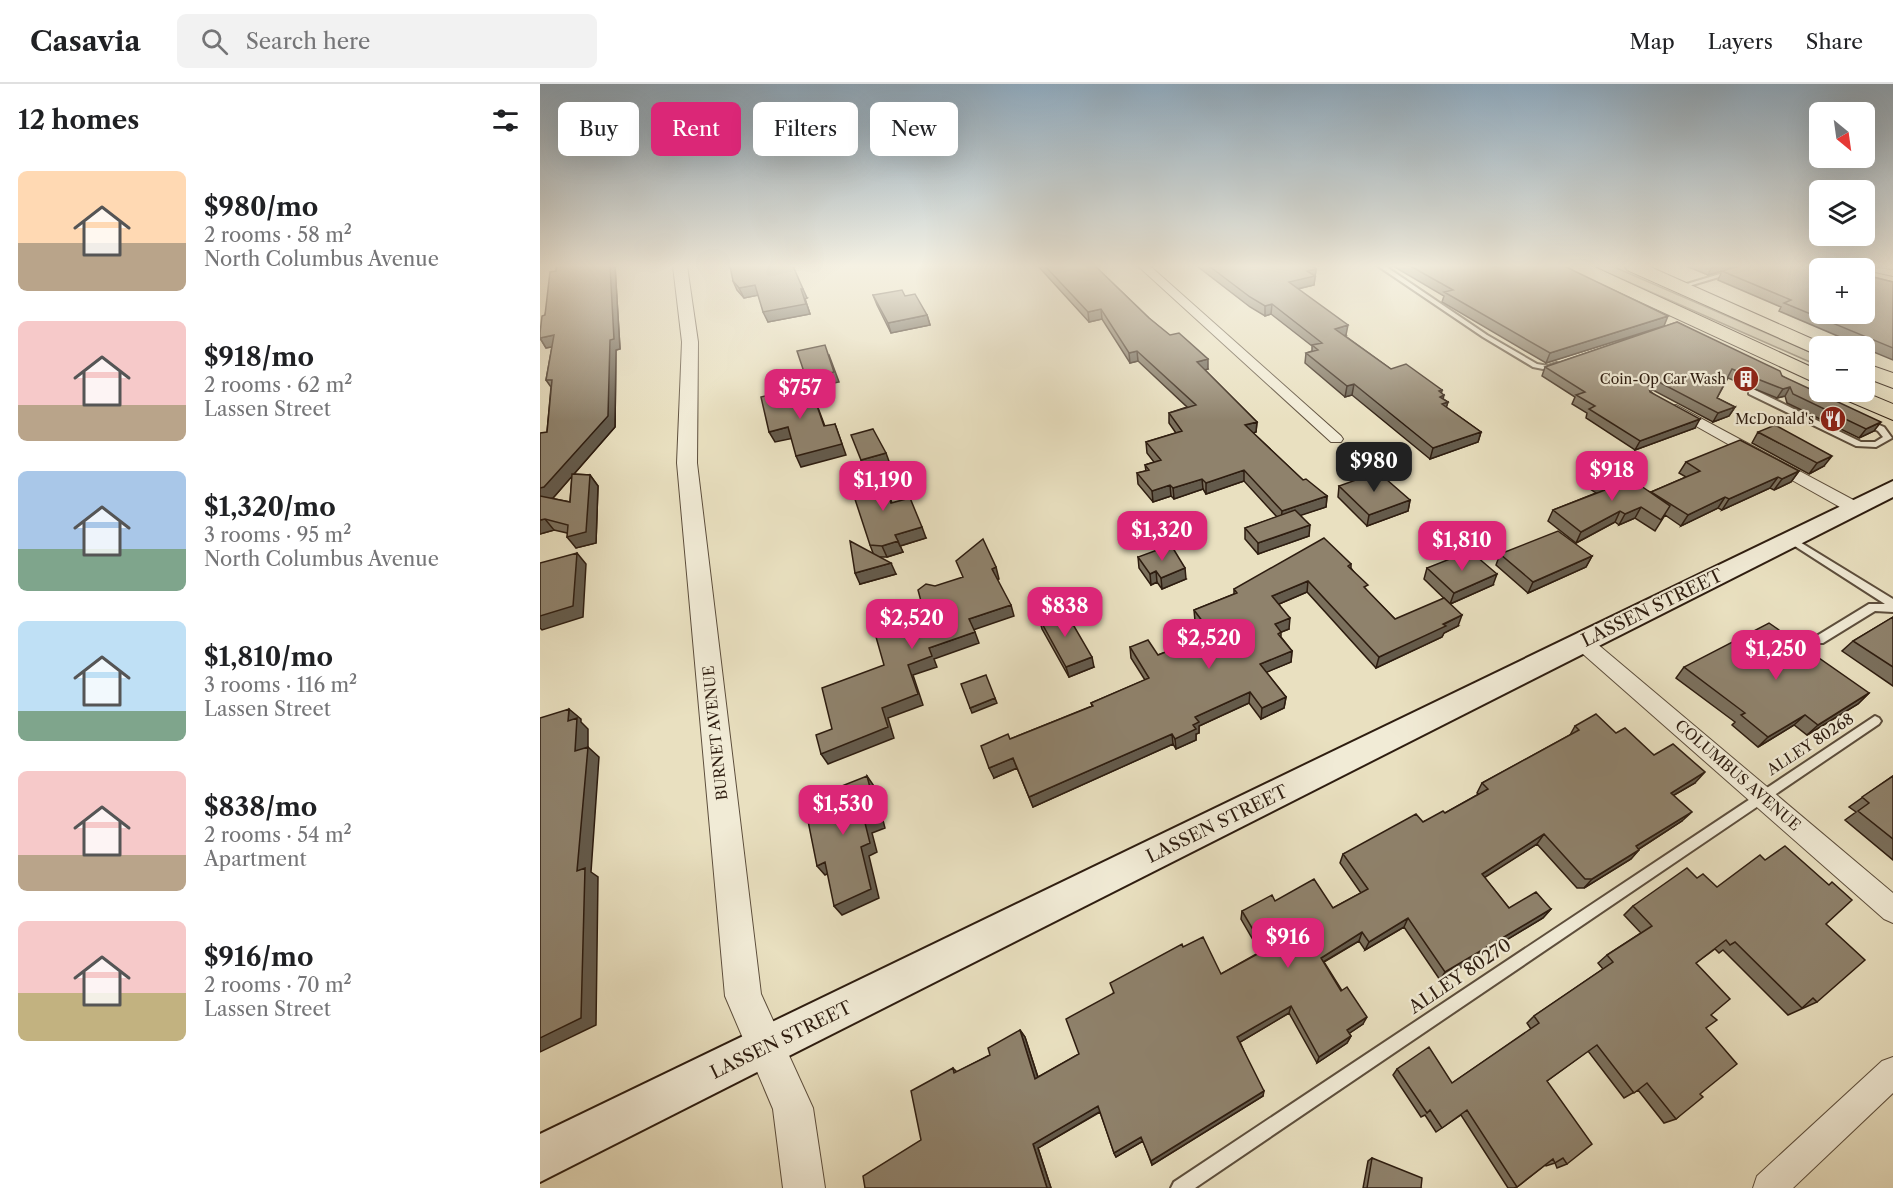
<!DOCTYPE html>
<meta charset="utf-8">
<style>
:root{--surface:#fff;--page:#f2f2f2;--text:#202124;--muted:#757577;--line:#e0e0e0;--accent:#db2777}
body{margin:0;font-family:"Libre Caslon Text",serif;background:var(--page);color:var(--text);height:100vh;display:flex;flex-direction:column;font-size:22px;white-space:nowrap}
*{box-sizing:border-box;margin:0}
p{font-size:20px;color:var(--muted)}
.icon{flex:none;width:33px;height:33px;fill:none;stroke:currentColor;stroke-width:2;stroke-linecap:round;stroke-linejoin:round}
.map{position:relative;flex:1;overflow:hidden}
.sheet{display:flex;flex-direction:column;background:var(--surface);width:540px}
.sheet>*{flex:none}
.hud{position:absolute;left:18px;top:18px;width:570px;height:54px;display:flex;gap:12px}
.needle{width:39px;rotate:151deg}
.controls{position:absolute;left:1269px;top:18px;display:grid;gap:12px}
.controls a{display:grid;place-items:center;width:66px;height:66px;border-radius:9px;background:var(--surface);box-shadow:0 6px 24px #0002;font-size:30px}
.price{position:absolute;translate:-50% -51px;padding:0 14px;border-radius:12px;background:var(--accent);color:#fff;font-size:20px;line-height:39px;filter:drop-shadow(0 2px 3px #0008)}
.price::after{content:'';position:absolute;left:50%;top:36px;width:18px;height:14px;margin-left:-9px;background:inherit;clip-path:polygon(0 0,100% 0,50% 100%)}
.price.on{background:#222;color:#fff}
ul{padding:0;list-style:none}
li{display:flex;align-items:center;gap:18px;height:150px;padding:0 18px}
li span{display:grid;place-items:center;flex:none;width:168px;height:120px;border-radius:9px;color:#555}
li>.icon{margin-inline-start:auto}
span .icon{width:72px;height:72px;fill:#fffc;stroke-width:1}
li b{font-size:26px}
h2{display:flex;justify-content:space-between;align-items:center;height:72px;padding:0 18px;font-size:26px}
.chip{padding:0 21px;border-radius:9px;background:var(--surface);box-shadow:0 6px 24px #0002;font-size:21px;line-height:54px}
.chip.on{background:var(--accent);color:#fff}
header{display:flex;align-items:center;gap:36px;box-sizing:border-box;height:84px;padding:0 30px;background:var(--surface);border-bottom:2px solid var(--line)}
header strong{font-size:28px}
nav{display:flex;gap:33px;margin-inline-start:auto;font-size:21px}
.search{width:420px;height:54px;background:var(--page);display:flex;align-items:center;gap:15px;box-sizing:border-box;padding:0 21px;border-radius:9px;color:var(--muted);font-size:22px}
main{display:flex;flex:1;min-height:0}
.map>svg:first-child{display:block}
</style>
<header>
<strong>Casavia</strong>
<div class="search"><svg class="icon" aria-label="search" viewBox="0 0 24 24"><circle cx="10" cy="10" r="6"/><path d="M15 15l6 6"/></svg>Search here</div>
<nav><a>Map</a><a>Layers</a><a>Share</a></nav>
</header>
<main>
<section class="sheet">
<h2>12 homes<svg class="icon" aria-label="filters" viewBox="0 0 24 24"><path d="M4 7h16M4 17h16"/><circle cx="9" cy="7" r="2"/><circle cx="15" cy="17" r="2"/></svg></h2>
<ul>
<li><span style="background:linear-gradient(#ffd9b3 60%,#b9a48a 0)"><svg class="icon" aria-label="home" viewBox="0 0 24 24"><path d="M3 11l9-7 9 7M6 9v11h12V9"/></svg></span><div><b>$980/mo</b><p>2 rooms · 58 m²</p><p>North Columbus Avenue</p></div></li>
<li><span style="background:linear-gradient(#f6c9c9 70%,#b9a48a 0)"><svg class="icon" aria-label="home" viewBox="0 0 24 24"><path d="M3 11l9-7 9 7M6 9v11h12V9"/></svg></span><div><b>$918/mo</b><p>2 rooms · 62 m²</p><p>Lassen Street</p></div></li>
<li><span style="background:linear-gradient(#a9c7e8 65%,#7fa58c 0)"><svg class="icon" aria-label="home" viewBox="0 0 24 24"><path d="M3 11l9-7 9 7M6 9v11h12V9"/></svg></span><div><b>$1,320/mo</b><p>3 rooms · 95 m²</p><p>North Columbus Avenue</p></div></li>
<li><span style="background:linear-gradient(#bfe0f5 75%,#7fa58c 0)"><svg class="icon" aria-label="home" viewBox="0 0 24 24"><path d="M3 11l9-7 9 7M6 9v11h12V9"/></svg></span><div><b>$1,810/mo</b><p>3 rooms · 116 m²</p><p>Lassen Street</p></div></li>
<li><span style="background:linear-gradient(#f6c9c9 70%,#b9a48a 0)"><svg class="icon" aria-label="home" viewBox="0 0 24 24"><path d="M3 11l9-7 9 7M6 9v11h12V9"/></svg></span><div><b>$838/mo</b><p>2 rooms · 54 m²</p><p>Apartment</p></div></li>
<li><span style="background:linear-gradient(#f6c9c9 60%,#c2b280 0)"><svg class="icon" aria-label="home" viewBox="0 0 24 24"><path d="M3 11l9-7 9 7M6 9v11h12V9"/></svg></span><div><b>$916/mo</b><p>2 rooms · 70 m²</p><p>Lassen Street</p></div></li>
</ul>
</section>
<div class="map">
<svg width="1353" height="1104" viewBox="0 0 1353 1104">
<rect width="100%" height="100%" fill="#e9e0c0"/>
<filter id="stains"><feTurbulence type="fractalNoise" baseFrequency=".00333" numOctaves="4"/><feColorMatrix values="0 0 0 0 .2 0 0 0 0 .09 0 0 0 0 .02 0 0 0 .5 -.17"/></filter>
<radialGradient id="worn" r=".72"><stop offset=".6" stop-color="#630" stop-opacity="0"/><stop offset="1" stop-color="#630" stop-opacity=".3"/></radialGradient>
<path fill="#c9bfa2" stroke="#7c6e59" stroke-width="1.5" d="M1052 182H1072L1279 272V282Z"/>
<g fill="none" stroke-linecap="round" stroke-linejoin="round">
<g stroke="#5d4e3c" stroke-width="4">
<path id="service" d="M838 182H845L947 251 997 280 1008 282 1017 279 1021 281 1008 286 993 283 943 253Z
M1206 182H1216L1142 204 1137 203Z
M1209 306H1215L1321 358H1335L1343 353 1338 347 1322 339V335H1325L1344 343 1352 354 1336 363 1316 362 1209 310Z
M1250 452 1353 515V528L1335 527 1283 559H1275L1274 556 1275 553 1329 520H1345L1247 457 1245 455 1247 453Z
M1335 632 1339 634 1341 637 1339 640 655 1104H631L634 1098Z"/>
</g>
<g stroke="#5d4e3c" stroke-width="2">
<path id="minor" d="M598 182H610L801 352 803 355 801 358H791Z
M1316 182 1353 186V192L1317 184Z
M1136 321 1319 419 1321 423 1319 427H1307L1131 328V322Z
M1042 551 1049 553 1353 809V839L1344 835 1035 563 1032 558 1035 553Z
M1353 973V1009L1253 1104H1213L1217 1092 1342 977Z"/>
</g>
<g stroke="#5d4e3c" stroke-width="2">
<path id="tertiary" d="M133 182H147L158 258 157 379 221 910 273 1024 285 1104H243L233 1025 185 912 137 379 142 258Z"/>
</g>
<g stroke="#2e1d10" stroke-width="4">
<path id="secondary" d="M1353 397V413L0 1098V1050Z"/>
</g>
<g stroke="#2e1d10" stroke-width="2">
<path id="primary" d="M1029 182H1052L1280 287V301L1032 186Z
M1084 182H1108L1288 262H1280V271L1273 269 1087 186Z
M1324 279 1353 289V304L1324 293Z
M1296 308H1324L1353 320V336L1299 313Z"/>
</g>
<use href="#service" fill="#f1ebd6" fill-rule="evenodd"/>
<use href="#minor" fill="#f1ebd6" fill-rule="evenodd"/>
<use href="#tertiary" fill="#f1ebd6" fill-rule="evenodd"/>
<use href="#secondary" fill="#f1ebd6" fill-rule="evenodd"/>
<use href="#primary" fill="#e9e0c0" fill-rule="evenodd"/>
</g>
<path fill="#7b705d" stroke="#2e1d10" stroke-width="1.5" fill-rule="evenodd" d="M17 182H75L80 265 76 266 75 343 34 390 50 391 58 402 56 459 36 464 27 449 14 446 0 450 7 348 11 303 6 296 12 263 6 264 0 254 5 231ZM32 392 30 418 10 414H13Z
M498 182H555L609 234 668 285 665 286 717 338 716 348 713 349 763 396 787 412 786 423 760 431 769 452 718 470 705 455V444L737 433 704 397 666 410 663 405 634 415 631 412 613 418 598 400 597 389 606 387 605 381 614 378 607 369 606 358 636 349 629 339V329L647 323 598 277 590 279 562 235 549 238Z
M657 182H773L776 185 774 201 758 205 806 251H804L851 285 902 306 901 309 903 315 908 318 906 323 941 348 938 358 890 375 812 311 805 313 765 279 766 269 772 267V262L731 230 725 232 710 223Z
M853 182H1024L1124 242 1006 279 902 218 904 212Z
M1146 182H1198L1168 191Z
M1199 182H1317L1316 183 1329 192 1353 198V276L1324 264V262H1321L1239 227 1241 223 1178 196 1182 187Z
M193 197 267 214 265 215 270 230 228 238 218 211 204 214 197 206Z
M333 211 365 212 387 231 390 241 351 249 337 221Z
M1137 238 1242 292 1334 347 1319 354 1247 319 1245 312 1237 314 1188 294 1177 314 1195 323 1189 332 1173 338 1113 306 1110 307 1155 344 1095 366 1046 334 1047 329 1032 320 1035 313 1002 292 1005 283Z
M1218 348 1284 382 1269 390 1212 359Z
M1146 378 1259 387 1251 398 1234 406 1230 404 1182 426 1178 424 1141 442 1125 431 1115 447 1095 434 1079 441 1075 438 1036 459 1008 437 1013 426 1056 409 1047 403 1052 393 1111 408 1146 393 1139 389Z
M346 402 352 419 386 454 360 462 363 468 347 473H340L356 490 320 500 333 469 330 461Z
M799 402 870 416 868 427 827 442 798 413Z
M960 470 1052 472 1046 483 988 509 956 481Z
M598 473 646 495 622 505 617 498 611 501 599 484Z
M811 480V484L827 507 855 535 918 542 904 549 902 553 836 584 767 508 739 520 749 545 741 548V553L752 567 751 578 726 588 746 613 744 624 721 635 709 619 659 642V649L656 650V656L636 665 633 660 493 723 477 684 454 694 470 655 552 622 551 619 605 596 591 574 590 563 618 571 666 552 655 537 654 526 694 510V505Z
M887 484 953 501 910 520 884 495Z
M1353 533V602L1302 567 1313 557Z
M499 534 554 583 529 593 502 545Z
M1144 583 1329 609 1318 620 1267 651 1254 641 1218 663 1192 641 1195 638 1136 594Z
M1035 642 1076 649 1114 671 1155 699 1134 711 1142 737 1099 765 1091 775 1044 804H1037L997 760 944 793 969 824 1011 825 1003 834 900 896 864 843 825 866 819 857 784 878 823 940 809 949 811 952 807 959 777 979 749 929 700 958 723 1012 612 1081 603 1057 576 1073 574 1069 560 1028 498 1064 511 1104H325L381 1056 413 984 417 988 450 971 480 946 485 953 498 993 539 970 573 909 643 863 681 890 720 868 701 835 702 827 735 817 793 824 821 809 800 779 803 770 905 729 939 710 937 709 942 699 1030 651Z
M1353 692V776L1305 736 1316 728 1309 723Z
M1157 794 1177 803 1286 840 1277 918 1248 931 1183 866 1179 869 1175 865 1156 879 1171 931 1166 944 1160 1010 1136 1035 1124 1039 1098 1006 1084 1014 1048 967 1007 997 1027 1080 1017 1084 1015 1079 1006 1082 1005 1081 977 1103 974 1104H968L921 1031 896 1048 885 1031 881 1033 853 991 857 985 912 999 991 945 987 939 994 932 1063 885 1058 879 1067 871 1101 849 1084 831 1093 822Z
M832 1074 881 1104H823L828 1077Z"/>
<path fill="#645b4c" stroke="#2e1d10" stroke-width="1.5" d="M70 182H75L80 265 76 266 75 343 13 414 0 417V404Z
M1174 182H1198L1168 191 1172 183Z
M776 185 774 201 748 207 749 198 767 187Z
M215 201 219 211 204 214 199 204Z
M261 205H263L267 214 265 215 270 230 228 238 223 228Z
M732 220 731 230 725 232V222Z
M561 225 562 235 549 238 548 228Z
M387 231 390 241 351 249 348 239Z
M1128 232 1124 242 1006 279 1010 269Z
M808 241 806 251 794 255 795 245Z
M14 251 21 261 6 264 0 254Z
M597 267 598 277 590 279 589 269Z
M289 271 299 298 271 304 266 294Z
M668 275V285L658 288 657 278Z
M1117 297 1113 306 1104 310 1108 301Z
M814 300 812 311 805 313 807 302Z
M270 302 274 313 289 353 284 342Z
M1250 303 1245 312 1237 314 1243 305Z
M902 306 901 312 904 311 902 320 908 318 905 328 899 330 902 322 897 323 899 316 896 317 899 307Z
M1195 323 1189 332 1173 338 1178 329Z
M1160 335 1155 344 1095 366 1100 357Z
M717 338 716 348 704 352 705 341Z
M1341 338 1334 347 1319 354 1326 345Z
M295 340 306 371 261 383 256 372Z
M248 343 254 354 235 358 229 348Z
M941 348 938 358 890 375 893 364Z
M346 369 350 380 325 387 321 376Z
M1292 372 1284 382 1269 390 1277 379Z
M704 386V397L666 410V399Z
M1259 387 1251 398 1234 406 1242 395Z
M50 391 58 402 56 459 36 464 27 453Z
M1238 393 1230 404 1182 426 1189 415Z
M662 395 663 405 634 415 633 404Z
M630 401 631 412 613 418 612 407Z
M787 412 786 423 741 438 742 427Z
M1185 413 1178 424 1141 442 1148 431Z
M870 416 868 427 827 442 829 431Z
M1101 423 1095 434 1079 441 1085 430Z
M1080 427 1075 438 1036 459 1041 448Z
M5 435 14 446 0 450V436Z
M770 441 769 452 718 470V459Z
M382 443 386 454 360 462 355 451Z
M358 457 363 468 347 473 342 462Z
M37 469 46 480 43 533 2 546 0 544V532Z
M1052 472 1046 483 988 509 993 498Z
M351 479 356 490 320 500 315 489Z
M456 483 459 495 456 496 452 485Z
M645 484 646 495 622 505 621 494Z
M616 487 617 498 611 501 610 490Z
M957 490 953 501 910 520 914 509Z
M768 497 767 508 732 523V512Z
M471 521 474 532 433 546 429 535Z
M922 531 918 542 904 549 902 553 836 584 839 573Z
M750 534 749 545 734 551 735 540Z
M435 548 439 559 394 575 397 583 373 591 383 621 348 634 354 654 288 680 281 670 342 624 368 581 389 564Z
M752 567 751 578 720 591V580Z
M552 573 554 583 529 593 526 583Z
M710 608 709 619 659 642V649L656 650V656L636 665 635 655 653 641 655 633Z
M1329 609 1318 620 1267 651 1278 641Z
M746 613 744 624 721 635 722 624Z
M455 614 457 619 432 629 430 624Z
M29 625 41 635V638L48 645V663L59 673 51 788 58 793 56 941 0 968V954L37 787 35 667 28 637Z
M1265 631 1254 641 1218 663 1228 653Z
M632 650 633 660 493 723 489 713Z
M473 674 477 684 454 694 449 684Z
M1165 688 1155 699 1122 718 1131 709Z
M327 692 334 702 345 744 332 749 337 768 329 772 339 814 302 831 294 822 321 763 325 739Z
M1152 728 1142 737 1088 772 1096 762Z
M1004 750 997 760 936 799 942 790Z
M1099 766 1091 775 1044 804 1052 795Z
M285 778 293 787 285 791 277 782Z
M1011 825 1003 834 900 896 905 888Z
M868 834 864 843 825 866 829 858Z
M822 848 819 857 778 881 781 874Z
M751 922 749 929 697 960V953Z
M827 933 823 940 804 953 807 946Z
M480 946 485 953 500 1000 495 995Z
M811 952 807 959 777 979 779 973Z
M724 1007 723 1012 612 1081 611 1077Z
M558 1022 561 1027 498 1064 511 1104H507L493 1060Z
M601 1053 603 1057 576 1073 574 1069Z"/>
<path fill="#8f826c" stroke="#2e1d10" stroke-width="1.5" d="M17 182H70L74 255 70 256 68 332 4 403 0 404V349L7 348 12 296H6L14 251 0 254V249L2 232 5 231 10 188 16 187Z
M190 182H253L263 205H261L266 220 223 228 215 201 199 204 193 197Z
M505 182H555L609 234 630 251 639 249 668 275 657 278 717 338 705 341 763 396 766 395 787 412 742 427 704 386 666 399 662 395 633 404 630 401 612 407 597 389 609 386 605 381 621 376 606 358 642 347 629 329 656 321 597 267 589 269 561 225 548 228Z
M669 182H773L776 185 767 187 775 192 749 198 808 241 795 245 851 285 866 280 902 306 899 307 904 311 900 313 908 318 902 320 941 348 893 364 814 300 807 302 766 269 778 266 772 261 782 259 732 220 725 222 710 213Z
M870 182H1024L1128 232 1010 269 904 208 913 206Z
M1199 182H1314L1320 184H1280V230H1324V186L1327 187 1329 192 1353 198V264L1244 219 1251 216 1182 187Z
M362 206 365 212 375 210 387 231 348 239 333 211Z
M1137 238 1240 287 1242 292 1341 338 1326 345 1253 310 1250 303 1243 305 1192 285 1177 314 1195 323 1178 329 1117 297 1108 301 1110 308 1160 335 1100 357 1049 325 1055 322 1036 311 1045 308 1005 283Z
M285 261 294 288 266 294 257 267Z
M270 302 284 342 295 340 302 360 256 372 248 343 229 348 221 313Z
M1235 341 1292 372 1277 379 1218 348Z
M333 345 346 369 321 376 311 351Z
M1200 356 1259 387 1242 395 1238 393 1189 415 1185 413 1148 431 1111 408 1160 387 1146 378Z
M1075 384 1130 422 1121 436 1101 423 1085 430 1080 427 1041 448 1013 426 1070 404 1052 393Z
M838 388 870 416 829 431 799 402Z
M32 390 50 391 46 448 27 453 28 441 5 435 0 436V412L30 418Z
M342 391 351 419 370 414 382 443 355 451 358 457 342 462 330 461 310 400Z
M755 426 770 441 718 459 705 444Z
M1018 447 1052 472 993 498 960 470Z
M784 454 811 480 808 482 828 501 824 503 855 535 904 514 922 531 903 540 906 542 839 573 768 497 732 512 750 534 735 540 741 548 738 550 752 567 720 580 746 613 722 624 710 608 655 633 659 638 653 641 656 645 635 655 632 650 489 713 473 674 449 684 441 662 468 650 470 655 553 622 551 619 609 594 590 563 608 556 618 571 672 550 654 526 697 509 694 505Z
M443 455 456 483 452 485 471 521 429 535 435 548 389 564 392 572 368 581 378 610 342 624 348 643 281 670 276 651 292 645 282 604 344 581 336 553 386 536 378 506 386 500 395 502 423 493 416 477Z
M310 457 351 479 315 489Z
M631 461 645 484 621 494 616 487 610 490 598 473Z
M930 467 957 490 914 509 887 484Z
M37 469 33 522 0 532V479Z
M524 525 552 573 526 583 499 534Z
M1353 533V583L1313 557Z
M1229 539 1329 609 1278 641 1265 631 1228 653 1201 631 1205 629 1144 583Z
M446 591 455 614 430 624 421 600Z
M29 625 28 637 37 634 35 667 48 663 37 787 45 784 41 934 0 954V634Z
M1056 630 1076 649 1085 644 1114 671 1133 660 1165 688 1131 709 1152 728 1096 762 1099 766 1052 795H1045L1004 750 942 790 969 824 996 808 1011 825 905 888 868 834 829 858 822 848 781 874 801 907 807 903 827 933 807 946 811 952 779 973 751 922 697 953 724 1007 611 1077 601 1053 574 1069 558 1022 493 1060 507 1104H325L323 1092 381 1056 371 1007 413 984 414 989 450 971 448 964 480 946 495 995 539 970 526 935 574 909 570 899 642 860 643 863 663 853 681 890 725 866 702 827 732 811 735 817 774 795 793 824 828 805 803 770 876 730 883 738 903 727 905 729 948 705 942 699 1039 646 1035 642Z
M327 692 338 734 325 739 330 759 321 763 331 805 294 822 285 778 277 782 264 717Z
M1353 692V755L1318 727 1329 719 1322 713Z
M1245 762 1289 801 1292 798 1312 816 1286 840 1325 876 1277 918 1273 914 1262 924 1195 858 1190 861 1186 856 1156 879 1190 915 1171 931 1177 936 1166 944 1197 980 1160 1010 1163 1013 1136 1035 1107 999 1094 1009 1057 961 1007 997 1052 1060 1027 1080 1023 1074 1015 1079 1013 1075 977 1103 927 1026 902 1044 890 1026 887 1029 857 985 889 963 912 999 999 939 994 932 1073 878 1067 871 1112 842 1093 822 1147 784 1157 794 1163 790 1177 803 1220 771 1225 776Z
M832 1074 882 1094 881 1104H827Z"/>
<linearGradient id="sky" x2="0" y2="1"><stop stop-color="#8fabc0"/><stop offset="0.54" stop-color="#f5f1e3"/><stop offset="1" stop-color="#f5f1e3" stop-opacity="0"/></linearGradient>
<rect width="1353" height="337" fill="url(#sky)"/>
<defs>
<g id="building-disc" transform="scale(1.35)"><circle r="9.5" fill="#8f2418" stroke="#f1ebd6"/><path d="M-4-6H4V6H1V3H-1V6H-4ZM-2.5-4.3h1.7v1.8h-1.7ZM.8-4.3h1.7v1.8H.8ZM-2.5-1h1.7V.8h-1.7ZM.8-1h1.7V.8H.8Z" fill="#fff"/></g>
<g id="restaurant-disc" transform="scale(1.35)"><circle r="9.5" fill="#8f2418" stroke="#f1ebd6"/><path d="M-5-6h1v4h1v-4h1v4h1v-4h1v5L-1.5 .5V6h-2V.5L-5-1ZM5-6V6H3V1.5H1.5Q1.5-4 5-6Z" fill="#fff"/></g>
</defs>
<g fill-rule="evenodd">
<use href="#building-disc" x="1206" y="295"/>
<use href="#restaurant-disc" x="1293" y="335"/>
</g>
<g text-anchor="middle" dominant-baseline="central" stroke-width="4.5" stroke-linejoin="round" paint-order="stroke">
<g font-size="14" fill="#2e1d10" stroke="#f1ebd6" text-anchor="end">
<text x="1186" y="295">Coin-Op Car Wash</text>
<text x="1274" y="335">McDonald's</text>
</g>
<g font-size="15" fill="#2e1d10" stroke="#f1ebd6">
<text transform="translate(175 649) rotate(-96)">BURNET AVENUE</text>
<text transform="translate(1270 660) rotate(-33)">ALLEY 80268</text>
<text transform="translate(1198 691) rotate(41)">COLUMBUS AVENUE</text>
</g>
<g font-size="18" fill="#2e1d10" stroke="#f1ebd6">
<text transform="translate(1112 524) rotate(-26)">LASSEN STREET</text>
<text transform="translate(677 740) rotate(-26)">LASSEN STREET</text>
<text transform="translate(920 892) rotate(-34)">ALLEY 80270</text>
<text transform="translate(241 956) rotate(-26)">LASSEN STREET</text>
</g>
</g>
<rect width="100%" height="100%" filter="url(#stains)"/>
<rect width="100%" height="100%" fill="url(#worn)"/>
</svg>
<div class="controls">
<a><svg class="needle" viewBox="-14 -14 28 28"><path d="M0-13l5 13h-10z" fill="#e53935"/><path d="M0 13l5-13h-10z" fill="#757577"/></svg></a>
<a><svg class="icon" aria-label="layers" viewBox="0 0 24 24"><path d="M12 4l9 5-9 5-9-5zM3 14l9 5 9-5"/></svg></a>
<a>+</a>
<a>−</a>
</div>
<b class="price" style="left:260px;top:336px">$757</b>
<b class="price on" style="left:834px;top:409px">$980</b>
<b class="price" style="left:1072px;top:418px">$918</b>
<b class="price" style="left:343px;top:428px">$1,190</b>
<b class="price" style="left:622px;top:478px">$1,320</b>
<b class="price" style="left:922px;top:488px">$1,810</b>
<b class="price" style="left:525px;top:554px">$838</b>
<b class="price" style="left:372px;top:566px">$2,520</b>
<b class="price" style="left:669px;top:586px">$2,520</b>
<b class="price" style="left:1236px;top:597px">$1,250</b>
<b class="price" style="left:303px;top:752px">$1,530</b>
<b class="price" style="left:748px;top:885px">$916</b>
<div class="hud">
<a class="chip">Buy</a>
<a class="chip on">Rent</a>
<a class="chip">Filters</a>
<a class="chip">New</a>
</div>
</div>
</main>
